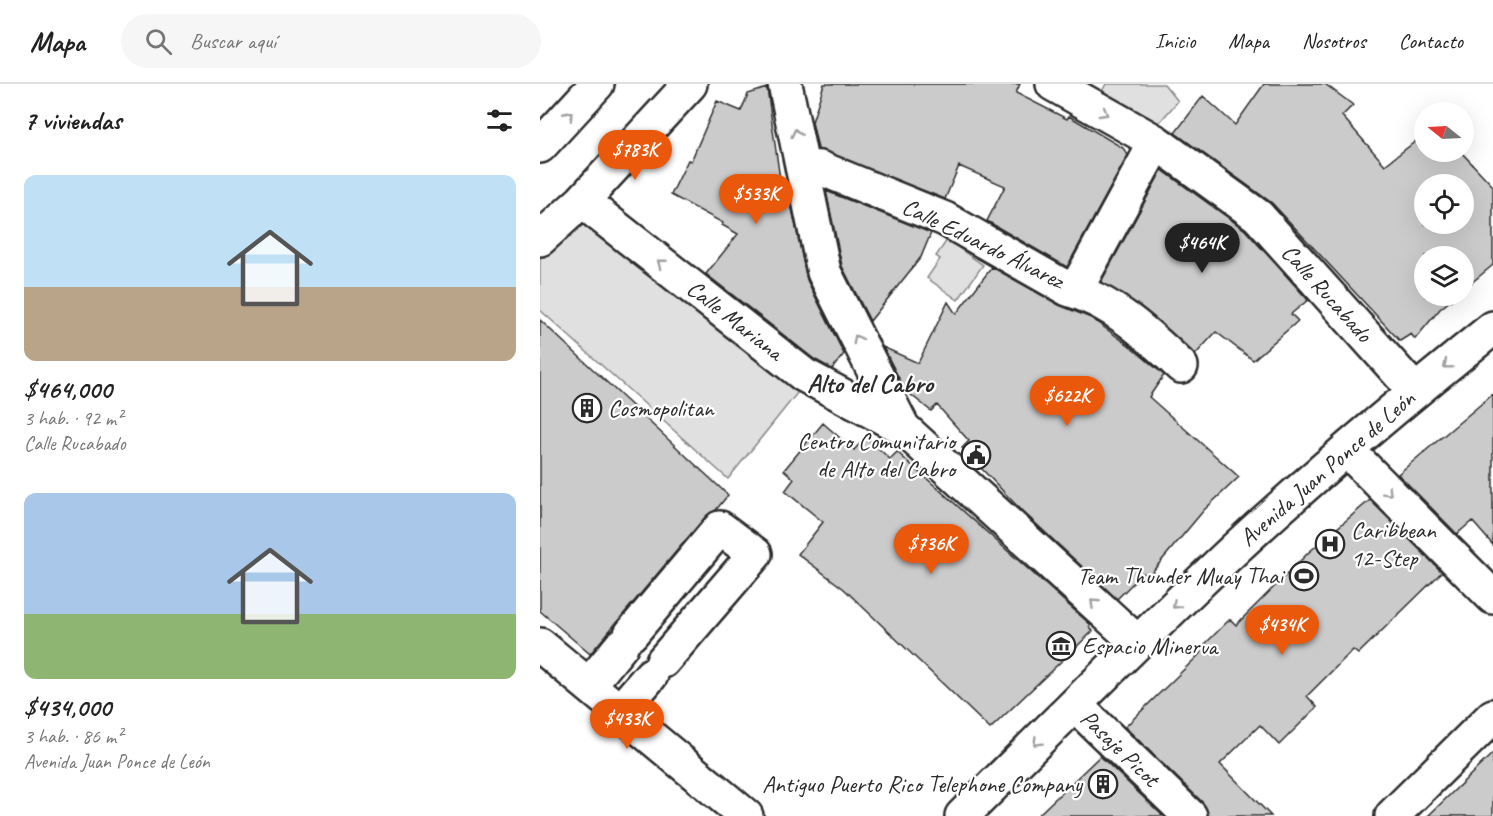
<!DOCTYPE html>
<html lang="es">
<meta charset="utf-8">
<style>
:root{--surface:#fff;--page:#f6f6f6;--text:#222;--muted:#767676;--line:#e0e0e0;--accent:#ea580c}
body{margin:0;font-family:Caveat,sans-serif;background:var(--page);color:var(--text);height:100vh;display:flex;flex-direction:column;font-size:22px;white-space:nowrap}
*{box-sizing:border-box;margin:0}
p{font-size:20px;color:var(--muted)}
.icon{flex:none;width:33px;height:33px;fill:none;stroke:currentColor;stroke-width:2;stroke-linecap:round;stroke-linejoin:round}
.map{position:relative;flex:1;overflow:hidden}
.side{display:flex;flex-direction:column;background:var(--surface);width:540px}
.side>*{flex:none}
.needle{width:39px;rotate:288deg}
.buttons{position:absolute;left:874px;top:18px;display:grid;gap:12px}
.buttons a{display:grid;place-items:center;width:60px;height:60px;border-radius:50%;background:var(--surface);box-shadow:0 6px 24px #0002;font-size:30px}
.price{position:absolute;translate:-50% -51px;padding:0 14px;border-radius:21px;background:var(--accent);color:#fff;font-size:20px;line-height:39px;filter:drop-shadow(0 2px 3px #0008)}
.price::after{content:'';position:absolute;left:50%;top:36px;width:18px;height:14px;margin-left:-9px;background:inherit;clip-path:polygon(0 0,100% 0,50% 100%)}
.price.on{background:#222;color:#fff}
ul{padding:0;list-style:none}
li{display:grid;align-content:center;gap:12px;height:318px;padding:0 24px}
li span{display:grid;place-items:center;height:186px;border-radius:12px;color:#555}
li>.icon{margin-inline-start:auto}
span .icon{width:108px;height:108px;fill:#fffc;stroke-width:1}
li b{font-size:26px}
h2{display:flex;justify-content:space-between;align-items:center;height:72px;padding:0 24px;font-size:26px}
header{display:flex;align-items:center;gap:36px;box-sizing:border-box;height:84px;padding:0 30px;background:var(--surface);border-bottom:2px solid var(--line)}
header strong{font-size:28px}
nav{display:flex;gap:33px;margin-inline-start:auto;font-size:21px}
.search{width:420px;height:54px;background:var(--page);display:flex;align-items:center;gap:15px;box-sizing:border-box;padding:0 21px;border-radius:33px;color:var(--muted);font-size:22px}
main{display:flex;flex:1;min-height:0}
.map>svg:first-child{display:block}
</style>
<header>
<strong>Mapa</strong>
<div class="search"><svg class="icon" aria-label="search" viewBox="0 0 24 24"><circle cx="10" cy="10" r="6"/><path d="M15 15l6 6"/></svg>Buscar aquí</div>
<nav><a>Inicio</a><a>Mapa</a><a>Nosotros</a><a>Contacto</a></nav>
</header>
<main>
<section class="side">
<h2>7 viviendas<svg class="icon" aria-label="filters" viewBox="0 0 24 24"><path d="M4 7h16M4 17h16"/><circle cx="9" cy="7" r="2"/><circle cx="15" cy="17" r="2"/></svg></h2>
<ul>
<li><span style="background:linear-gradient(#bfe0f5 60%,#b9a48a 0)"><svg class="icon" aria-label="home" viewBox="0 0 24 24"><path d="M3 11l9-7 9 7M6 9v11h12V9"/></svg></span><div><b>$464,000</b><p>3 hab. · 92 m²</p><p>Calle Rucabado</p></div></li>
<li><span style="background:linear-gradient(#a9c7e8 65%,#8fb573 0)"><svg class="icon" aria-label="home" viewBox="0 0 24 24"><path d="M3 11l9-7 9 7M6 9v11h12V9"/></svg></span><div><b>$434,000</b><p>3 hab. · 86 m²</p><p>Avenida Juan Ponce de León</p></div></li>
</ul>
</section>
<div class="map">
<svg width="953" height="732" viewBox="0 0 953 732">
<rect width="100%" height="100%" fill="#fff"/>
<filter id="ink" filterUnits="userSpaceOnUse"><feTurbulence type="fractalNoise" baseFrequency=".0167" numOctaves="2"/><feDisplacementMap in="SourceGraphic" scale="12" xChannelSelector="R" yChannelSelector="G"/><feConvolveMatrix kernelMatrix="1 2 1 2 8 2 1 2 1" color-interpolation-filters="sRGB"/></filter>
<g filter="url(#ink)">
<path fill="#e0e0e0" stroke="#868686" stroke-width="1.5" d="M566 0H624L638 17 613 46 561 9Z
M42 134 262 303 188 395 0 226V175Z
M407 156 443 181 418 216 387 194 400 175 396 172Z"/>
<path fill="#cbcbcb" stroke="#2b2b2b" stroke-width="1.5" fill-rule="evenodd" d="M284 0H480L476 9 527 35 529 32 583 64 588 71 527 183 447 137 465 102 419 82 405 115 278 65 272 38Z
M724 0H785L813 21 802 32 845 81 885 50V68H921L953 102V181L924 205V172H885V212H916L900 225 875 255 871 250 860 257 732 119 635 49 663 12 695 41ZM885 100H924V140H885Z
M227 4 244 123 249 110 267 196 304 270 292 285 274 275 166 190 198 150 182 141 183 139 131 111 148 76 151 77 177 17 201 27 208 10Z
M622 86 705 146 768 216 751 230 758 237 713 276 676 248 655 271 600 222 561 198Z
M286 107 391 149 381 173 330 237 302 182Z
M452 183 519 221 551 234 590 262 624 291 609 313 699 393 664 426 607 494 603 489 577 515 479 424 422 364 429 357 397 321 391 327 365 306 343 263 378 279 408 218 416 230Z
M0 236 188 411 176 426 166 432 50 570 0 527Z
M953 310V461L932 437 917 450 858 390Z
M283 339 314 366 326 353 350 375 357 368 551 541 549 543 553 547 450 645 304 505 258 470 283 438 245 407 254 395 244 386Z
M830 416 902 488 818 570 813 566 767 612 777 623 739 661 720 641 680 680 731 732H668L663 719 585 643 667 563 665 560 690 535 696 541 769 468Z
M953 669V732H888Z
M560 672 623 732H497Z"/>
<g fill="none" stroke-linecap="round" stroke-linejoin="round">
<g stroke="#2b2b2b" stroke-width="38">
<path id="minor" d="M245 0 284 188 363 344
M513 0 616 58 718 132 875 307
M264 83 280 84 405 135 528 205 541 196 616 58
M42 117 264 291 363 344 597 558
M0 155 42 117 150 0
M528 205C572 217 608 251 641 282
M807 366 953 513
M91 550 180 444 215 470 123 577
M0 561 206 732
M49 601 81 562
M535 621 650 732
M80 627 111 591
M852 732 953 632"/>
</g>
<g stroke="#2b2b2b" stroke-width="38">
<path id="major" d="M422 732C514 642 604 550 698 462 780 386 866 314 953 244"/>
</g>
<g stroke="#2b2b2b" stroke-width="38">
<path id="highway" d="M0 62 57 0"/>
</g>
<use href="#minor" stroke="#fff" stroke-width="33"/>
<use href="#major" stroke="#fff" stroke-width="33"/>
<use href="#highway" stroke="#fff" stroke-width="33"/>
</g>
<defs><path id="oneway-chevron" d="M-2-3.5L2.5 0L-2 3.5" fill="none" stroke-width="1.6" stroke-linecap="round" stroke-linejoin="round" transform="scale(1.5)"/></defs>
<g stroke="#a0a0a0">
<use href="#oneway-chevron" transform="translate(564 29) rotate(30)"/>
<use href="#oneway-chevron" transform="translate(29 31) rotate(-48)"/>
<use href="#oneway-chevron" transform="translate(256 49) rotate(-103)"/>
<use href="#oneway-chevron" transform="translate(121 179) rotate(-142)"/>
<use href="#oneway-chevron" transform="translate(317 255) rotate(-118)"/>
<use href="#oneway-chevron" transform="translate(907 281) rotate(141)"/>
<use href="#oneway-chevron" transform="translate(848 408) rotate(45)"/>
<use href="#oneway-chevron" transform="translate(554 519) rotate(-137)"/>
<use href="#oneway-chevron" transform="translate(636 521) rotate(137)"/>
<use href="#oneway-chevron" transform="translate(497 658) rotate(135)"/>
</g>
</g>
<defs>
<g id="building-ring" transform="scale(1.5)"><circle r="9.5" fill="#fff" stroke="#2b2b2b" stroke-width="1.5"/><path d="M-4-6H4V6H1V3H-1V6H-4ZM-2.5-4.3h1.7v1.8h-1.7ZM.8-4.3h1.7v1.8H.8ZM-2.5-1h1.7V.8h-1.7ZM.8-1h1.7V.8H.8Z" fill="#2b2b2b"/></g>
<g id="civic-ring" transform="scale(1.5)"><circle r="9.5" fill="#fff" stroke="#2b2b2b" stroke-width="1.5"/><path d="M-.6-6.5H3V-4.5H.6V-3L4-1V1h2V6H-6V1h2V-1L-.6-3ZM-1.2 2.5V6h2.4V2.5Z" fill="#2b2b2b"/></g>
<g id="hospital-ring" transform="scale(1.5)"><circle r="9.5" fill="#fff" stroke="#2b2b2b" stroke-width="1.5"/><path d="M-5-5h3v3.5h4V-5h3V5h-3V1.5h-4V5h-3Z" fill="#2b2b2b"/></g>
<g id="stadium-ring" transform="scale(1.5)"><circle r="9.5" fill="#fff" stroke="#2b2b2b" stroke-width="1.5"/><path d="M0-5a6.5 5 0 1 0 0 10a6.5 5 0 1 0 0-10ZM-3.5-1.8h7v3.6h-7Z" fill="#2b2b2b"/></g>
<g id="museum-ring" transform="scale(1.5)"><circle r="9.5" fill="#fff" stroke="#2b2b2b" stroke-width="1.5"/><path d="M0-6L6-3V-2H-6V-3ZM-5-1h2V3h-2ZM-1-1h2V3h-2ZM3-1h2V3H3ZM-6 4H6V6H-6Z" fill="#2b2b2b"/></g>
</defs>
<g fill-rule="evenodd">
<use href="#building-ring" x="47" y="324"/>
<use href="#civic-ring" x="436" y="371"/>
<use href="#hospital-ring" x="790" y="460"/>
<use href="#stadium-ring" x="764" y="492"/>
<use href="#museum-ring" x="521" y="562"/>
<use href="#building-ring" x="563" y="700"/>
</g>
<g text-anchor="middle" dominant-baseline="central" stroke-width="4.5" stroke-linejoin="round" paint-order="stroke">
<g font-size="24" fill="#2b2b2b" stroke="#fff">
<text transform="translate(443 159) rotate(26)">Calle Eduardo Álvarez</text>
<text transform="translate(787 209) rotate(48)">Calle Rucabado</text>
<text transform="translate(195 236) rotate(38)">Calle Mariana</text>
<text transform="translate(787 384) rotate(-41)">Avenida Juan Ponce de León</text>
<text transform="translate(580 664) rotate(44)">Pasaje Picot</text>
</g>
<g font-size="24" fill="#2b2b2b" stroke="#fff" text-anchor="start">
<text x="68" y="324">Cosmopolitan</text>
<text x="415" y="357" text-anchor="end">Centro Comunitario<tspan x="415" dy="28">de Alto del Cabro</tspan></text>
<text x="811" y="446">Caribbean<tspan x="811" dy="28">12-Step</tspan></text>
<text x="743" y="492" text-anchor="end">Team Thunder Muay Thai</text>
<text x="542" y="562">Espacio Minerva</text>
<text x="542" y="700" text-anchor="end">Antiguo Puerto Rico Telephone Company</text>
</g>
<g font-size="26" font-weight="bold" fill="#2b2b2b" stroke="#fff">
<text x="330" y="299">Alto del Cabro</text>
</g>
</g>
</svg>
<div class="buttons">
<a><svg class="needle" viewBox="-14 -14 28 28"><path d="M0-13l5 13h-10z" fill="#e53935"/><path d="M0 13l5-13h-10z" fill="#767676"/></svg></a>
<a><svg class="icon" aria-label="locate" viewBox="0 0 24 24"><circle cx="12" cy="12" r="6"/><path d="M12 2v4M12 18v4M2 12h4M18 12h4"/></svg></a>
<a><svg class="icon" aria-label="layers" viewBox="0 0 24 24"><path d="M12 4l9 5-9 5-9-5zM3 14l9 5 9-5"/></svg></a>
</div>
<b class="price" style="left:95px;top:97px">$783K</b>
<b class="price" style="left:216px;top:141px">$533K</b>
<b class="price on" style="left:662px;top:190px">$464K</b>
<b class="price" style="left:527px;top:343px">$622K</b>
<b class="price" style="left:391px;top:491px">$736K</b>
<b class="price" style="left:742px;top:572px">$434K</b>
<b class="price" style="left:87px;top:666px">$433K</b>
</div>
</main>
